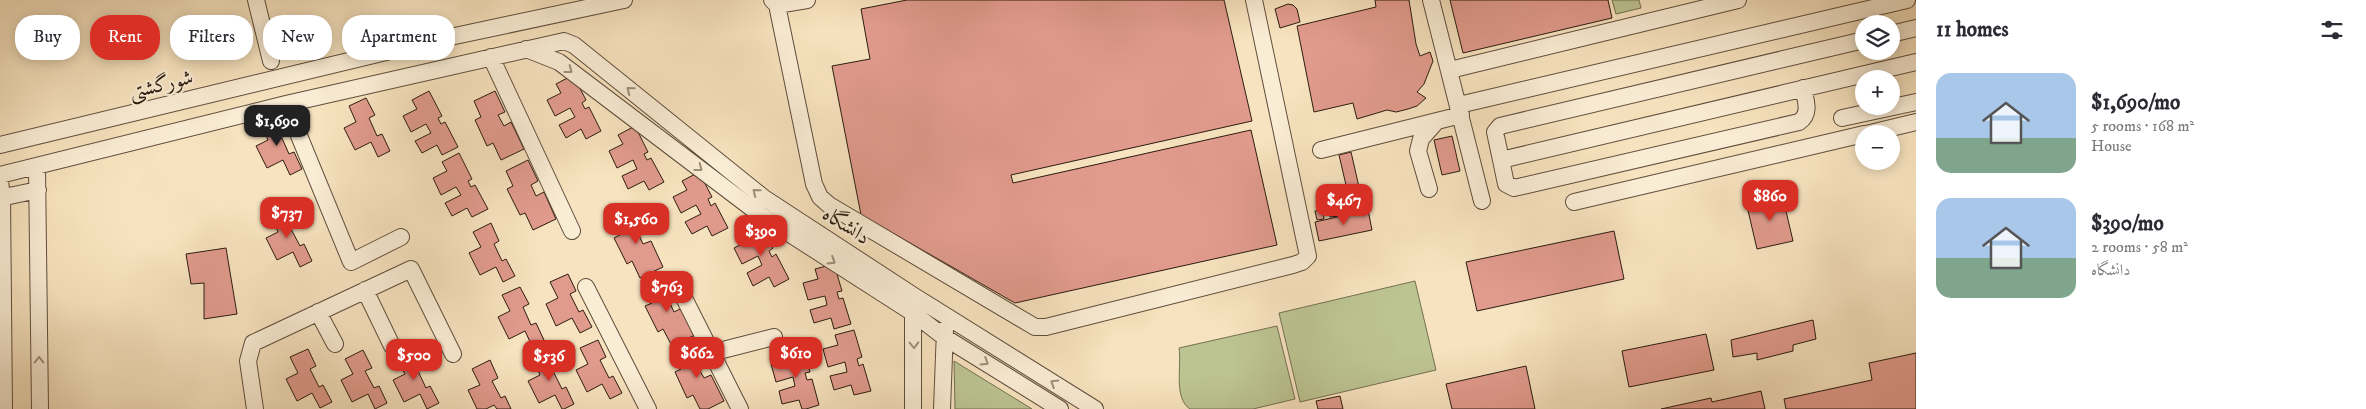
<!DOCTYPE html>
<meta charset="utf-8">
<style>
:root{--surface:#fff;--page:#f2f2f3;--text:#2b2b33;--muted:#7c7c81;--accent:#d93025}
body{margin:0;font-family:"IM FELL DW Pica",Amiri,serif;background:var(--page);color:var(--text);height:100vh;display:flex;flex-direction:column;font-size:19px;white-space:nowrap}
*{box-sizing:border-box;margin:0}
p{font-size:16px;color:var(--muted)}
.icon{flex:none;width:28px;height:28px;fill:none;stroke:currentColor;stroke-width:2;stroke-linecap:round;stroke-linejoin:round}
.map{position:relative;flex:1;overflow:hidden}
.details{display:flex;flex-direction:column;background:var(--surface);width:450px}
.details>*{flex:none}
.top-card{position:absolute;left:15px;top:15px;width:475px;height:45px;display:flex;gap:10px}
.fabs{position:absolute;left:1855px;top:15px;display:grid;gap:10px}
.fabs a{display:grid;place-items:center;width:45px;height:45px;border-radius:50%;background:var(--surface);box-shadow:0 2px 12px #0003;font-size:25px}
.price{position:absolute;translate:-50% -42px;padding:0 11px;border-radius:10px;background:var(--accent);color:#fff;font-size:16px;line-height:32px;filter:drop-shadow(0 1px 2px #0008)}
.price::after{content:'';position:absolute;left:50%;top:30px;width:15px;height:11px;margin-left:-8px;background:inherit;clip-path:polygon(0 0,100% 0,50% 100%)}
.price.active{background:#222;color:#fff}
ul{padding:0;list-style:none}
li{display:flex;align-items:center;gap:15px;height:125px;padding:0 20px}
li span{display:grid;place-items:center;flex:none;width:140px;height:100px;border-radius:15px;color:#555}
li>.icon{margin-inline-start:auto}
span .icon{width:60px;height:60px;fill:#fffc;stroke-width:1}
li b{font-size:21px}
h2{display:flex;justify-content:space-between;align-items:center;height:60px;padding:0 20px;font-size:21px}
.chip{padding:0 18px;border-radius:20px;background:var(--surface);box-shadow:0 2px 12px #0003;font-size:18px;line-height:45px}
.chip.active{background:var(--accent);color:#fff}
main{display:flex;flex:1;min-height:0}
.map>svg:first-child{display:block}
</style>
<main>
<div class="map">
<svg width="1916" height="409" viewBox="0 0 1916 409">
<rect width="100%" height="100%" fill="#f7e3bf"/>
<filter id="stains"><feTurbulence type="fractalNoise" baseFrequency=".004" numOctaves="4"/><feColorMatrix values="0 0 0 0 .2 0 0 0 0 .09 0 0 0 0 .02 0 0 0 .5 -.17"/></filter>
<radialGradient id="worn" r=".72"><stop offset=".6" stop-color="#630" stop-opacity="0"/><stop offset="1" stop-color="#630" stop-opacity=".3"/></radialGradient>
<path fill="#bcc492" stroke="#747051" d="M1612 0H1639L1641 8 1616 14Z
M1415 281 1436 370 1300 402 1279 313Z
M1277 326 1295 399 1253 409H1190C1173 398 1182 365 1179 348Z
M954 361 1032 409H955Z"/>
<path fill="#e19b8d" stroke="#2c1b10" d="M907 0H1224L1252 121 1011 175 1013 183 1251 130 1277 245 1015 303 861 215 832 66 870 59 861 9Z
M1375 0H1409L1416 44 1420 56 1430 52 1433 61 1424 84 1417 92 1426 98 1417 106 1408 109 1396 112 1387 110 1357 119 1353 103 1314 112 1297 26 1376 7Z
M1450 0H1608L1612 18 1463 53Z
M1288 4 1293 5 1297 9 1300 22 1280 28 1275 9Z
M573 75 586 100 582 103 585 109 589 107 601 131 586 139 581 129 566 138 559 125 575 117 570 108 555 116 547 100 561 93 556 84Z
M429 91 442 116 438 118 441 124 445 122 458 147 442 155 437 145 422 153 415 141 431 133 426 124 411 132 403 116 417 109 412 100Z
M495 91 505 112 498 115 504 126 511 122 524 149 501 160 493 143 487 146 475 120 481 117 474 101Z
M366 98 375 115 369 118 377 136 382 134 390 151 378 157 371 142 355 150 344 128 356 122 349 106Z
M278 116 287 133 281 136 289 154 294 152 302 169 290 175 283 160 267 168 256 146 268 140 261 124Z
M635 126 648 152 644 154 647 160 651 158 664 182 649 190 644 181 628 189 622 176 637 169 633 160 617 168 609 151 623 144 618 135Z
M1452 136 1460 171 1442 175 1434 140Z
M1351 152 1364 209 1352 211 1339 155Z
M459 153 472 179 468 181 471 187 475 185 488 209 472 217 467 208 452 216 445 203 461 195 456 187 441 195 433 178 447 171 442 162Z
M528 160 538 181 531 185 536 196 544 192 556 219 533 230 525 213 520 215 507 189 513 186 506 171Z
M699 172 712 197 708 199 711 206 715 203 728 228 712 236 707 226 692 234 685 222 701 214 696 205 681 213 673 197 687 190 682 181Z
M1782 194 1793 241 1757 249 1746 202Z
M1337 207 1339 216 1330 217 1328 208Z
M288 208 297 226 291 229 300 246 304 244 312 261 300 267 293 252 277 260 266 238 278 232 271 216Z
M635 209 645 230 638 233 643 244 651 241 663 267 640 278 632 261 627 264 614 238 620 235 613 219Z
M1323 209 1324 219 1317 220 1315 211Z
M1368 210 1372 230 1319 241 1315 222Z
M491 223 499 241 494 244 502 261 506 259 515 276 503 282 496 267 480 275 469 253 481 247 473 232Z
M760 223 773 248 769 251 772 257 776 254 789 279 774 287 769 277 753 286 747 273 762 265 758 256 742 264 734 248 748 241 743 232Z
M1614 231 1624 279 1477 311 1466 262Z
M226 248 237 314 204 319V283L191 284 186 254Z
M834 264 842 291 837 292 839 299 843 298 851 324 834 329 831 318 814 323 810 310 827 305 825 296 808 300 803 283 818 279 815 269Z
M568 274 576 291 570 294 579 312 583 310 592 327 580 333 572 318 556 326 546 304 558 298 550 282Z
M666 277 676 298 669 301 674 312 682 308 695 335 672 346 663 329 658 332 645 306 652 303 644 287Z
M520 287 529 304 523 307 531 325 536 323 544 340 532 346 525 331 509 339 498 317 510 311 502 295Z
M1813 320 1816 339 1793 345V351L1757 360V353L1733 357 1731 340Z
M854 330 862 357 857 359 859 366 863 364 871 391 854 395 851 385 834 390 830 376 847 372 845 362 828 367 823 349 838 345 835 335Z
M1706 334 1714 370 1629 387 1622 351Z
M598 340 606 357 600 360 609 378 613 376 622 393 610 399 602 384 587 392 576 370 588 364 580 348Z
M696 343 705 364 698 367 704 378 711 375 724 401 708 409H700L693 395 687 398 675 372 681 369 674 353Z
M802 345 810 372 805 373 807 380 812 379 819 405 806 409H802L799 400 782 404 779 391 795 386 793 377 776 382 771 364 786 360 784 350Z
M308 349 316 366 310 369 319 387 323 385 332 402 320 408 312 393 297 401 286 379 298 373 290 357Z
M363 350 372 368 365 371 374 388 379 386 387 403 375 409 368 394 352 402 341 380 353 374 345 359Z
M415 350 424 368 418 371 426 388 430 386 439 403 427 409 420 394 404 402 393 380 405 374 397 359Z
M550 351 559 368 553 371 562 389 566 387 574 404 564 409H562L555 395 539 403 528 381 540 375 533 359Z
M1916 353V409H1786L1784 399 1872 380 1869 363Z
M490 360 498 378 492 381 501 398 505 396 511 409H497L494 405 486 409H477L468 390 480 385 472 369Z
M1526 366 1535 409H1452L1446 384Z
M1761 391 1765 409H1661L1711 398 1712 402Z
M1340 396 1343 409H1318L1316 401Z"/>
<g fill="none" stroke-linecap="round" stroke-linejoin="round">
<g stroke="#5f4d3c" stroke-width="18">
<path id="minor" d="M256 0 271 61
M772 0 777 5 807 0
M1431 0 1482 201
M777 5 814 184 820 197 829 205 1035 327H1046L1293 265 1302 262 1308 256 1254 0
M1891 34 1916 28
M1864 40 1500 126 1495 132 1501 160 1916 62
M526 49 559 62 762 216 913 313 944 337 1060 409
M491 57 572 231
M1450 70 1738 0
M286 104 351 262 401 237
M1459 105 1907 0
M1842 118 1916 102
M1866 134 1916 122
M0 145 436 40 624 0
M1321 150 1461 115
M1501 160 1506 184 1514 188 1799 122C1811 114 1806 101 1803 88
M37 168 40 409
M0 175 286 104 564 41 574 45 764 198 914 296 1095 409
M0 181 2 198 4 409
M1429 189 1418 151 1421 139 1436 122
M0 198 38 190
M1574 202 1864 134
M586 287 648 409
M365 290 392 346
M680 290 740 409
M913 306V409
M318 312 335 344
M711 353 774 337
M255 409 248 361 253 343 411 269 453 354
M942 409 945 329"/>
</g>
<use href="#minor" stroke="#faedd5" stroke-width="16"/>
</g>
<defs><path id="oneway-chevron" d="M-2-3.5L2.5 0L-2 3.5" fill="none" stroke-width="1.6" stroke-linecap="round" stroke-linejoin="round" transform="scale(1.25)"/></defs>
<g stroke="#9d8e7c">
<use href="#oneway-chevron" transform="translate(569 70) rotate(37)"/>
<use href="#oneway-chevron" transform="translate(630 90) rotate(-141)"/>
<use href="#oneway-chevron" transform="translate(699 168) rotate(37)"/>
<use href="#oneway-chevron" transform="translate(756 192) rotate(-141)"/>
<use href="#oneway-chevron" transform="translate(832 261) rotate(32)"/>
<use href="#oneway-chevron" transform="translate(914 345) rotate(88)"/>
<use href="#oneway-chevron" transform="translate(39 360) rotate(-90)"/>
<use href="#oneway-chevron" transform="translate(985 362) rotate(32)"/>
<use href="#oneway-chevron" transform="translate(1054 383) rotate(-148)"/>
</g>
<g text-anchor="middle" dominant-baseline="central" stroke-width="4.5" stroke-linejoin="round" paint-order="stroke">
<g font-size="21" fill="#2c1b10" stroke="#faedd5">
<text transform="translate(161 85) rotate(-14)">شورگشتی</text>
<text transform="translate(846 226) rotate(33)">دانشگاه</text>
</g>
</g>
<rect width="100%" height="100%" filter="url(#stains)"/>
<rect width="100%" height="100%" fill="url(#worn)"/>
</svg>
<div class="fabs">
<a><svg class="icon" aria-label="layers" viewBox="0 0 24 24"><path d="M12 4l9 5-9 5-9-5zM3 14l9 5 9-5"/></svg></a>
<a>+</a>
<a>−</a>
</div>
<b class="price active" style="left:277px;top:147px">$1,690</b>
<b class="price" style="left:1770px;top:222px">$860</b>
<b class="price" style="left:1344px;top:226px">$467</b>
<b class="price" style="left:287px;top:239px">$737</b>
<b class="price" style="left:636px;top:245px">$1,560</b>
<b class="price" style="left:761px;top:257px">$390</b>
<b class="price" style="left:667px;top:313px">$763</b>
<b class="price" style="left:697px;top:379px">$662</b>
<b class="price" style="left:796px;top:379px">$610</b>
<b class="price" style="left:414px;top:381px">$500</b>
<b class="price" style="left:549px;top:382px">$536</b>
<div class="top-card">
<a class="chip">Buy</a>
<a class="chip active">Rent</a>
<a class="chip">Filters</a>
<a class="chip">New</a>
<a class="chip">Apartment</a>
</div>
</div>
<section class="details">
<h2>11 homes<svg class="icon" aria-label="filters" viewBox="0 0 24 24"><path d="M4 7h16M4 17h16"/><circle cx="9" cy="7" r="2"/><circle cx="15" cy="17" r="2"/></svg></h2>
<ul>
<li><span style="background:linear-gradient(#a9c7e8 65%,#7fa58c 0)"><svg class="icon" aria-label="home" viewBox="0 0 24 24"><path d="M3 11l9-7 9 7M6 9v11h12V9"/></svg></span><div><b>$1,690/mo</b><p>5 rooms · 168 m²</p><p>House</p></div></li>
<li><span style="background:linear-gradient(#a9c7e8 60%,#7fa58c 0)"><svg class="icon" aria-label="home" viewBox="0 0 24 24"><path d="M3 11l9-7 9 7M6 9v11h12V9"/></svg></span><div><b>$390/mo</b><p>2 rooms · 58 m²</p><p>دانشگاه</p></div></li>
</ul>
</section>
</main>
